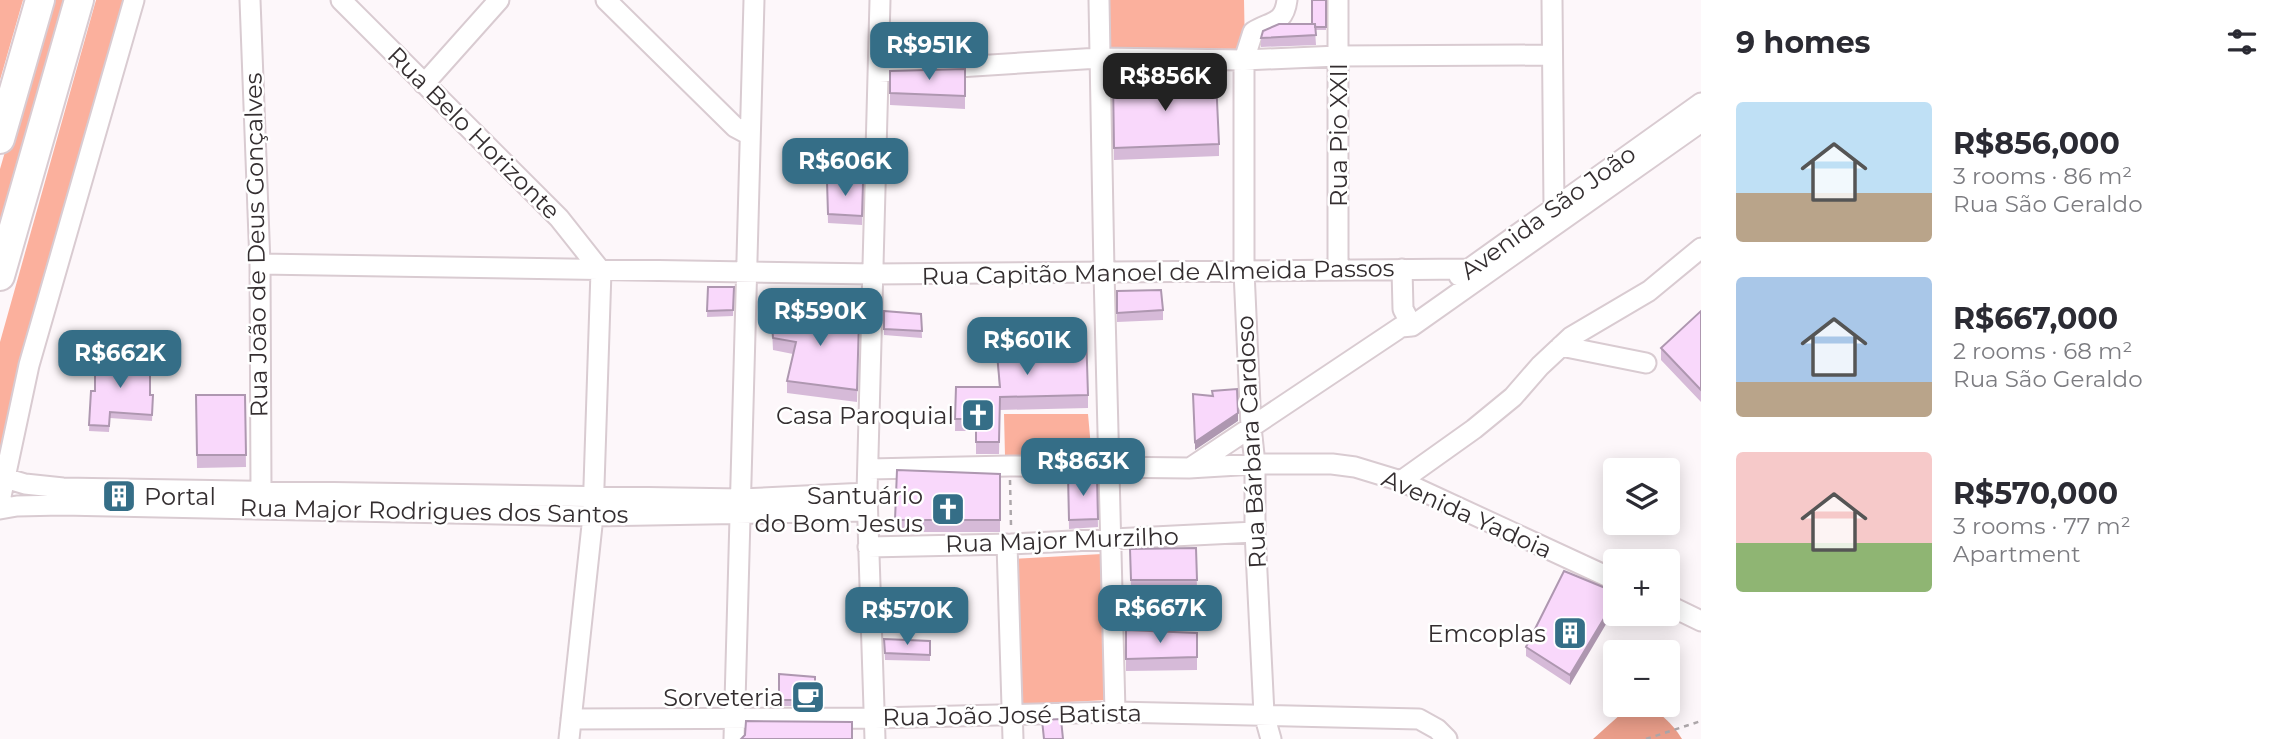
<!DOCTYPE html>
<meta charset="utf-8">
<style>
:root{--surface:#fff;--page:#f7f7f7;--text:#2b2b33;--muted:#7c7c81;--accent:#356e87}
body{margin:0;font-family:Montserrat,sans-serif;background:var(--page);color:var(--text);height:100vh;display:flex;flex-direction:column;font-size:26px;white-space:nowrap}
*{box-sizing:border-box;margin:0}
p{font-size:23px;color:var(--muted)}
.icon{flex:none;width:38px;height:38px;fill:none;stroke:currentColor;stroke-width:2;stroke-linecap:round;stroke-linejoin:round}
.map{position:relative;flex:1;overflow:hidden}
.sheet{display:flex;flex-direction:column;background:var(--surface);width:595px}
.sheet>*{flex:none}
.fabs{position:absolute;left:1603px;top:458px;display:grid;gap:14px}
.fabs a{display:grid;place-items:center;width:77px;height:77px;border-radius:7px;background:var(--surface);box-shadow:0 4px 18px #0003;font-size:35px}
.price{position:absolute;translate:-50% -60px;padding:0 16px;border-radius:14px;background:var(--accent);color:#fff;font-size:23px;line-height:46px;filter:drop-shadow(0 2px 4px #0008)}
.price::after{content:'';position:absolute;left:50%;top:42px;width:21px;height:16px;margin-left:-10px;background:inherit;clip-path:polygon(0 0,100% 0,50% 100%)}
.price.selected{background:#222;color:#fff}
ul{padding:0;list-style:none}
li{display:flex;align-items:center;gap:21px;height:175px;padding:0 35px}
li span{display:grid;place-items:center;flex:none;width:196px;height:140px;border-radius:7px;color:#555}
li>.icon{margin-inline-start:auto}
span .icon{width:84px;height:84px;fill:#fffc;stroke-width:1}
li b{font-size:30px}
h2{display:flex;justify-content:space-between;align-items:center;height:84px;padding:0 35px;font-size:30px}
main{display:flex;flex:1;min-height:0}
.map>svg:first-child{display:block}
</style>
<main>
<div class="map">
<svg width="1701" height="739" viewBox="0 0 1701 739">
<rect width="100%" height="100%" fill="#fdf7fa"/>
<path fill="#fbb09d" d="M0 0H23L0 80Z
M49 0H70L0 240V169Z
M96 0H123L36 302 0 453V342Z
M1105 0H1244L1245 52 1104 54Z
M1004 414H1088L1092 459 1005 456Z
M1102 554 1107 700 1011 705V559Z"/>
<path fill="#ea9e8a" d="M1631 705C1654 705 1670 720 1682 739H1593Z"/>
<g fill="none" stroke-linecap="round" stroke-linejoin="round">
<g stroke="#d9cbd1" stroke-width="23">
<path id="minor" d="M250 0 260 264 261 490
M341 0 559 218 601 271
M606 0 735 127 750 135
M1099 0 1104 272 1115 712
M1338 0V270
M1552 0 1554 207 1558 215
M879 72 1099 58 1244 60 1338 56 1552 55
M424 84 499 0
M260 264 874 274 1468 269
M1402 269 1403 309 1412 326
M1459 276 1701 103
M1561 346 1646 363
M1190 468 1401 327 1412 326 1701 122
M869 469 1009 466 1189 468 1255 464H1332L1355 467 1401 481 1615 580
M5 478 25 484 63 488 180 490 741 499 867 493
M1401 481 1474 429 1513 397 1540 366 1571 337 1649 291 1701 248
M0 501 29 365 134 0
M0 509 17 506 62 505 593 516 867 511
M1007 544 1013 739
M868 547 1011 544 1255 532
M1668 605 1701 621
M571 719 875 718 1115 712 1419 719 1437 729 1447 739
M569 739 593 516 601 271
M734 739 754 0
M875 739 867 493 880 0
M1271 739 1264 714 1255 532V464L1251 427 1244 271V60L1253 32C1270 21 1284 25 1287 0"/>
</g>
<g stroke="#d9cbd1" stroke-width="32">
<path id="highway" d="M0 139 40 0
M0 276 79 0"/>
</g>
<path stroke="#ada7aa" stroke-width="2.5" stroke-dasharray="5 5" stroke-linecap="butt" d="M1010 480 1011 526
M1646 739 1701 721"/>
<use href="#minor" stroke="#fff" stroke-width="19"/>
<use href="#highway" stroke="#fff" stroke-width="28"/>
</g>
<path fill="#d6bad8" d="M1326 0V30H1315L1316 45 1261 47V38L1312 24Z
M965 69V109L890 105V71Z
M1113 80 1219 144V156L1114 160Z
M827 181 863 183 862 225 828 223Z
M708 287H734L733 316 707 317Z
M1117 291 1163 310V320L1117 322Z
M771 309 859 319 857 402 787 393V381L793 354 773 350Z
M884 311 921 314 922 338 884 335Z
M1701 311V402L1661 360V348Z
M996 343 1088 395V408L1000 410 999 454H976V431H955L956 387H999Z
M91 391 153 395 152 421 110 418 109 432 89 431Z
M196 395H245L246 467 197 468Z
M897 470 1000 474V532H895Z
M1068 475 1097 478 1098 527 1069 529Z
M1196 548 1197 589 1131 590 1130 549Z
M1615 592 1570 685 1526 656V647Z
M1126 630 1197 633V670L1126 671Z
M884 639 930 641V661L885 660Z
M779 674 815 677V706H779Z"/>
<path fill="#ae97b0" d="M1238 413V421L1195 450V442Z
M1615 600V609L1570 685V675Z"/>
<path fill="#f9d8fb" stroke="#ae97b0" stroke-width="2" d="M1312 0H1326V27H1315V24H1312Z
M1279 24H1315L1316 35 1261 38 1263 31Z
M965 69V96L890 93V71Z
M1216 79 1219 144 1114 148 1113 80Z
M827 181 863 183 862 216 828 214Z
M708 287H734L733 310 707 311Z
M1161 290 1163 310 1117 313V291Z
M771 309 859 319 857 390 787 381 796 342 773 338Z
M884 311 921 314 922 331 884 329Z
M1701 311V390L1661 348Z
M1031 330 1086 331 1088 395 1000 397 999 442H976V419H955L956 387H1000L996 343 1029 344Z
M95 360 150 361V395H153L152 415 110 412 109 426 89 425 91 391H95Z
M1237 389 1238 413 1195 442 1193 394 1213 396 1212 391Z
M196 395H245L246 455H197Z
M897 470 1000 474V520H895Z
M1068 475 1097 478 1098 519 1069 520Z
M1196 548 1197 580H1131L1130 549Z
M1564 571 1615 592V600L1570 675 1526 647Z
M1126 630 1197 633V657L1126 659Z
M884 639 930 641V655L885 653Z
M779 674 815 677V700H779Z
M1061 719 1063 739H1044L1042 720Z
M746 721 852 722V739H741L745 735Z"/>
<defs>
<g id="church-square" transform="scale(1.75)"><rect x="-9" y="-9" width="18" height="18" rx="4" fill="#356e87" stroke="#fff"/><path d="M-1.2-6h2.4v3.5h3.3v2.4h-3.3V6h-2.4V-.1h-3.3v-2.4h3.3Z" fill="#fff"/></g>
<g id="building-square" transform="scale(1.75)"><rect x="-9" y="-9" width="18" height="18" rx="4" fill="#356e87" stroke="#fff"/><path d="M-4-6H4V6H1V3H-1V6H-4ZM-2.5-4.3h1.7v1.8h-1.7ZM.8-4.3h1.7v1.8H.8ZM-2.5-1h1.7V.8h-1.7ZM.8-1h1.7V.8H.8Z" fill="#fff"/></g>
<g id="cafe-square" transform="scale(1.75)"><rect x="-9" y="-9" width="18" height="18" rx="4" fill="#356e87" stroke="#fff"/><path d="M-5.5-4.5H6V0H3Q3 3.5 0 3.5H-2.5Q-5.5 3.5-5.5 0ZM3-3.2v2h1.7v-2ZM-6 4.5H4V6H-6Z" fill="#fff"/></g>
</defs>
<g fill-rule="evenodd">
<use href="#church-square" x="978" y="415"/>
<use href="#building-square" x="119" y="496"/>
<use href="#church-square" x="948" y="509"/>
<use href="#building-square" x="1570" y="633"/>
<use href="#cafe-square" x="808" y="697"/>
</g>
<g text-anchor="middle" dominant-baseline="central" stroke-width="5" stroke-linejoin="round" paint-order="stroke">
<g font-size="24" fill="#342e30" stroke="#fff">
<text transform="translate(474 133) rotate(45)">Rua Belo Horizonte</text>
<text transform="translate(1338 135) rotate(-90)">Rua Pio XXII</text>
<text transform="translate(1548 212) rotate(-36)">Avenida São João</text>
<text transform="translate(256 245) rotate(-91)">Rua João de Deus Gonçalves</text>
<text transform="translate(1158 272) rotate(-1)">Rua Capitão Manoel de Almeida Passos</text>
<text transform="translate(1251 442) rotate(-93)">Rua Bárbara Cardoso</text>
<text transform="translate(434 511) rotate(1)">Rua Major Rodrigues dos Santos</text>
<text transform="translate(1467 514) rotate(24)">Avenida Yadoia</text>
<text transform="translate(1062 540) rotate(-2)">Rua Major Murzilho</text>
<text transform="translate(1012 715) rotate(-1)">Rua João José Batista</text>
</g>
<g font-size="24" fill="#342e30" stroke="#fff" text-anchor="end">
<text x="954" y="415">Casa Paroquial</text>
<text x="923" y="495">Santuário<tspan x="923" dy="28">do Bom Jesus</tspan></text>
<text x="144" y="496" text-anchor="start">Portal</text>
<text x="1546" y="633">Emcoplas</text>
<text x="784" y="697">Sorveteria</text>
</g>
</g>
</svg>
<div class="fabs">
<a><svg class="icon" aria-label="layers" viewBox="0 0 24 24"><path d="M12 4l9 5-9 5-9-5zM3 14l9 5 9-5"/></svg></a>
<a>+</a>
<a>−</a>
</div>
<b class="price" style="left:929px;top:82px">R$951K</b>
<b class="price selected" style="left:1165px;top:113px">R$856K</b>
<b class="price" style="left:845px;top:198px">R$606K</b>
<b class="price" style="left:820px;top:348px">R$590K</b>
<b class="price" style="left:1027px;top:377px">R$601K</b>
<b class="price" style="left:120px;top:390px">R$662K</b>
<b class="price" style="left:1083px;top:498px">R$863K</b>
<b class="price" style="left:1160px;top:645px">R$667K</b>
<b class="price" style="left:907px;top:647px">R$570K</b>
</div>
<section class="sheet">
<h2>9 homes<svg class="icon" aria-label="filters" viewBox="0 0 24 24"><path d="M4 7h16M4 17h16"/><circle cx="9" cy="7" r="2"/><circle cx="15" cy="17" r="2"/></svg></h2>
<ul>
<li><span style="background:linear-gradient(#bfe0f5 65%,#b9a48a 0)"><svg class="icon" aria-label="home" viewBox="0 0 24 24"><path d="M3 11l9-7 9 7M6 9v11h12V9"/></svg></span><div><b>R$856,000</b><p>3 rooms · 86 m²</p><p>Rua São Geraldo</p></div></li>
<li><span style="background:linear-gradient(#a9c7e8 75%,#b9a48a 0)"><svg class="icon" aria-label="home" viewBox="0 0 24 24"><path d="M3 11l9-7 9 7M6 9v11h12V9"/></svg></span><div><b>R$667,000</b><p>2 rooms · 68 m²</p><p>Rua São Geraldo</p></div></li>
<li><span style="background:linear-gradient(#f6c9c9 65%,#8fb573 0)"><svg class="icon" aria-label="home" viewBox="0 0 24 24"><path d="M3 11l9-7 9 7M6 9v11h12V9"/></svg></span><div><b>R$570,000</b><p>3 rooms · 77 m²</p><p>Apartment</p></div></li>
</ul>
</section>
</main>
